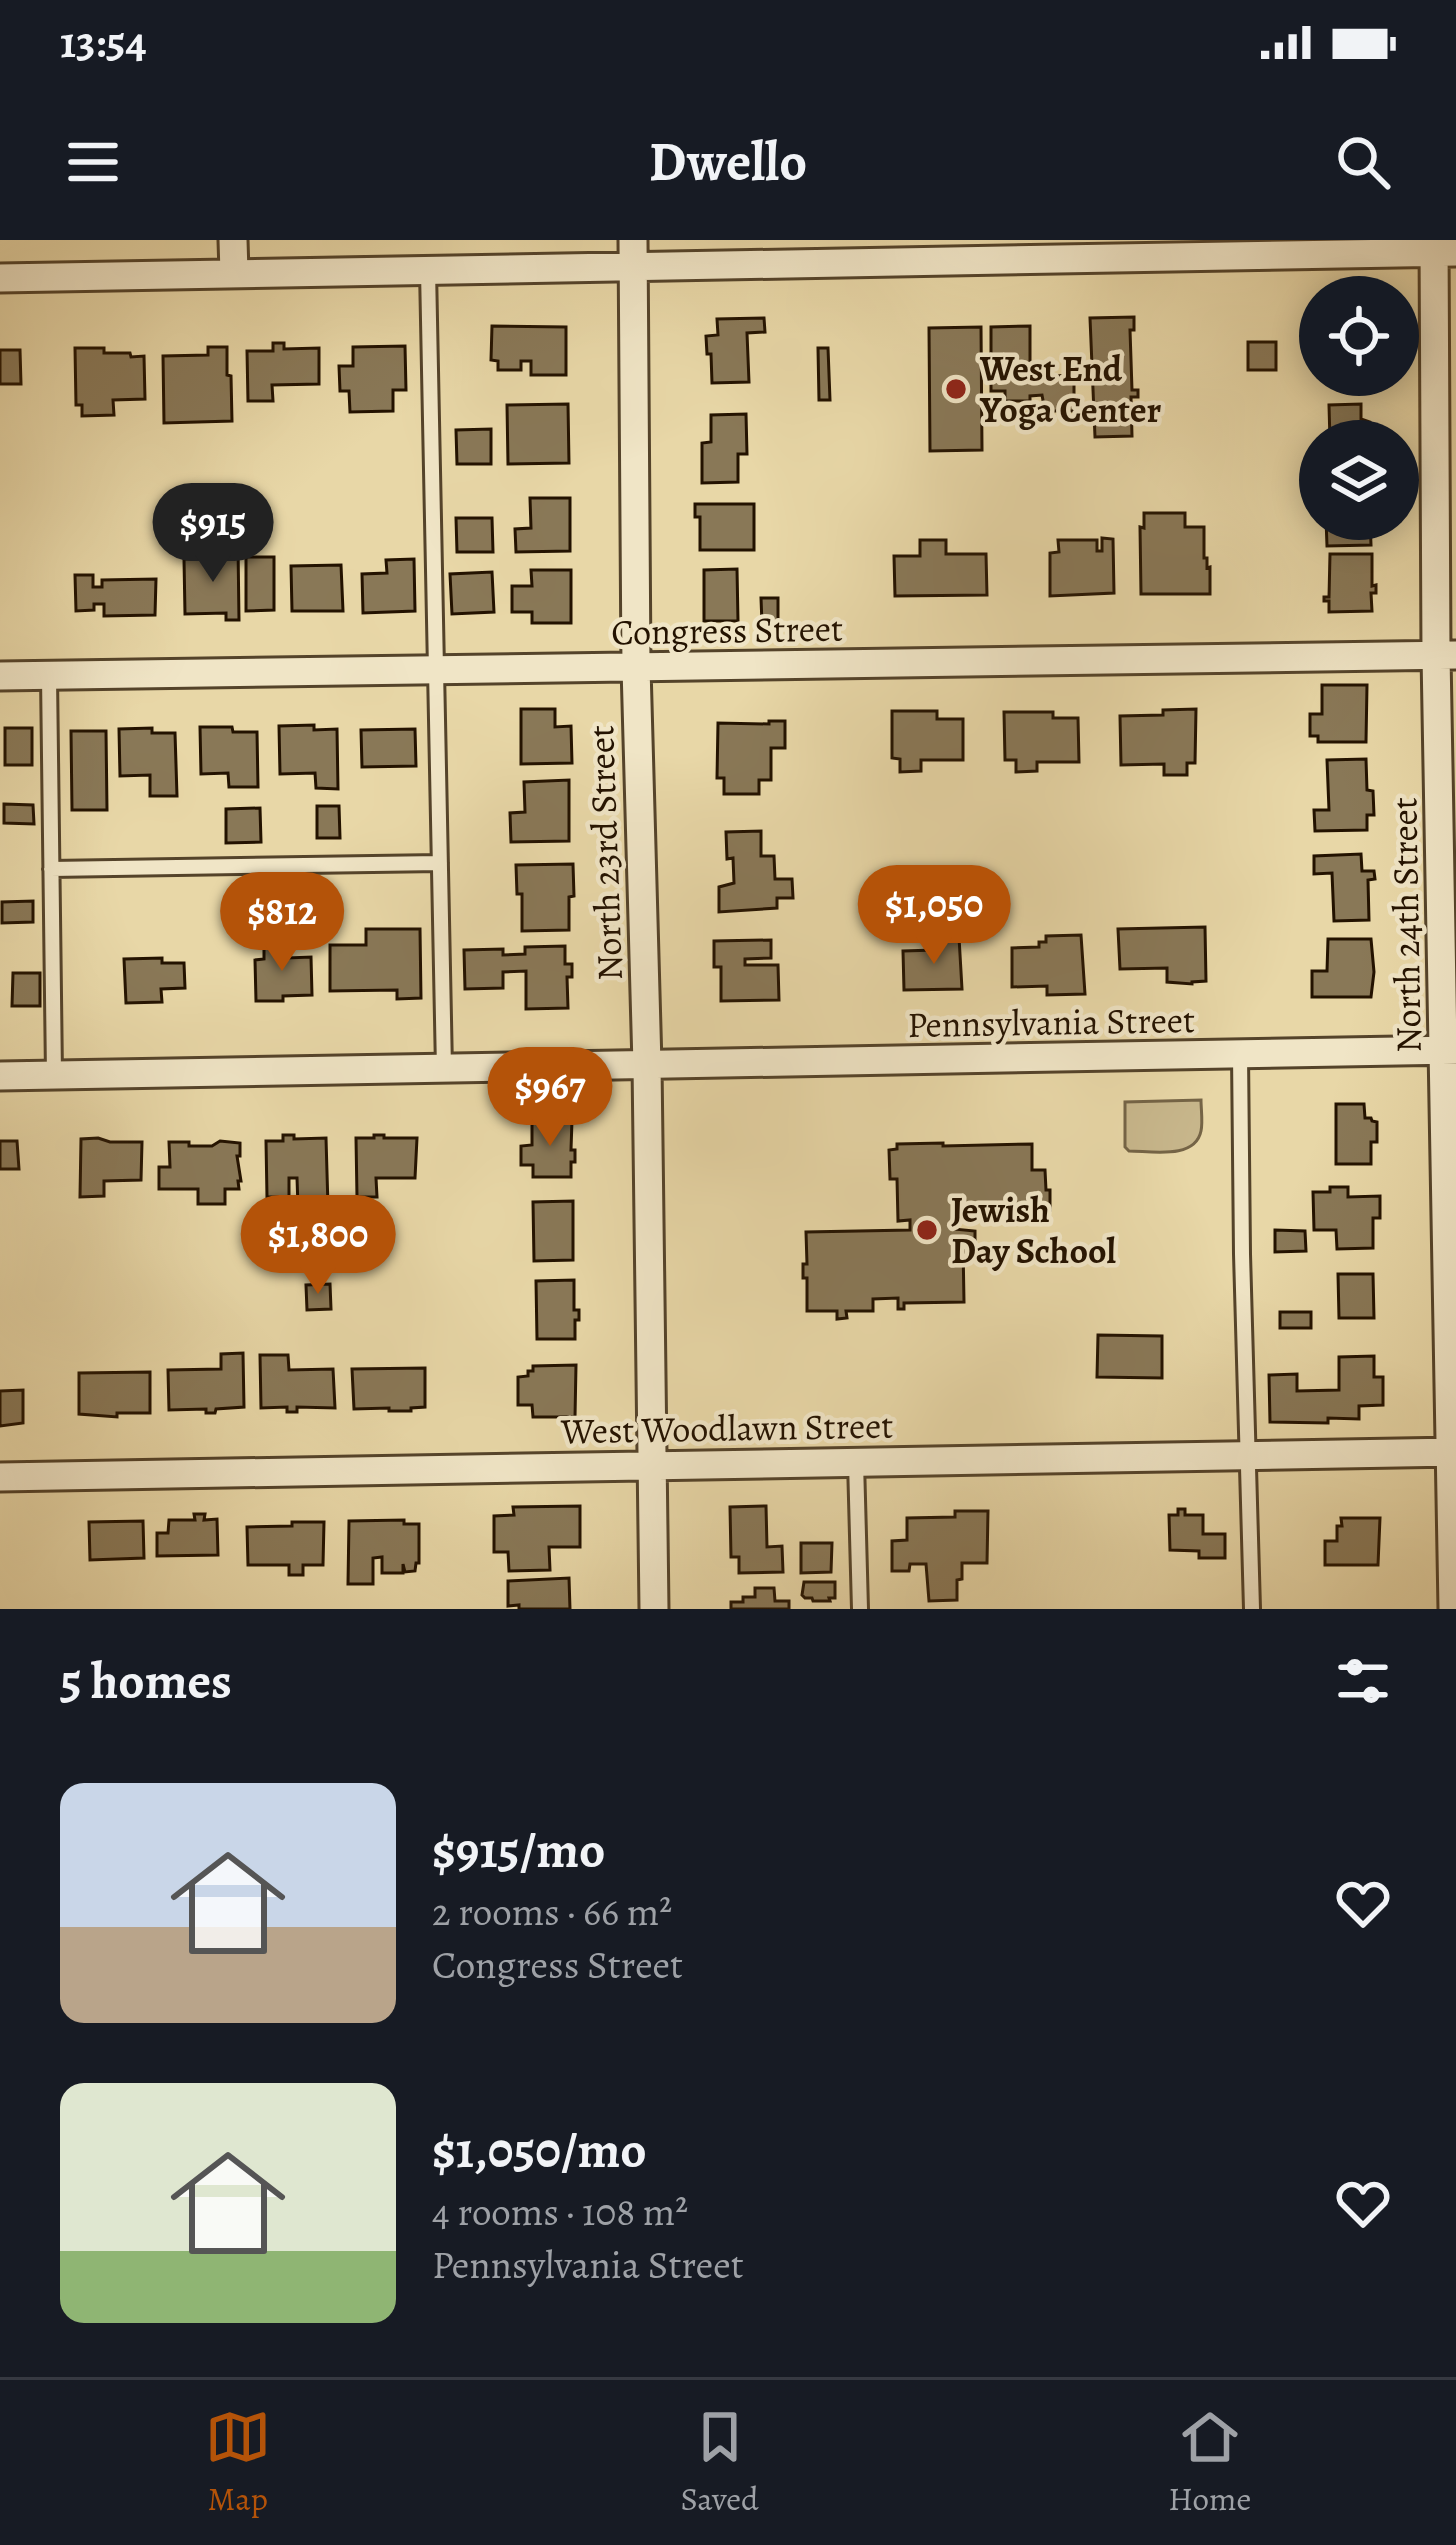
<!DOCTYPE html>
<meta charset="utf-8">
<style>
:root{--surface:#171b24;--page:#242831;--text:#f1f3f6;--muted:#9ea1a6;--line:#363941;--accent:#b45309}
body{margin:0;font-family:Alegreya,serif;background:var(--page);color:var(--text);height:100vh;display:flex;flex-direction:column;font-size:45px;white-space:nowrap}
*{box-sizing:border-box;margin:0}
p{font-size:39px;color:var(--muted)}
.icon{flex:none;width:66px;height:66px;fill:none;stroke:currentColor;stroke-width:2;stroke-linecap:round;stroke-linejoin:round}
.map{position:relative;height:1369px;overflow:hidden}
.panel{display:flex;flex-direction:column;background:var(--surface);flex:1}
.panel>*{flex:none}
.controls{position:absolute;left:1299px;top:36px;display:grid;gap:24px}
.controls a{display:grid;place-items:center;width:120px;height:120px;border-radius:50%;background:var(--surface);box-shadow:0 6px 30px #0003;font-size:60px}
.price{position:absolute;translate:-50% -102px;padding:0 27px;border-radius:42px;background:var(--accent);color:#fff;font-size:39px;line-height:78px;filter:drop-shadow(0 3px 6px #0008)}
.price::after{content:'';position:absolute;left:50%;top:72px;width:36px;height:27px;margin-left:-18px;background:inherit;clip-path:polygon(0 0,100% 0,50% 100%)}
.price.active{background:#222;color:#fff}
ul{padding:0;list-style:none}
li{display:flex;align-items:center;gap:36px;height:300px;padding:0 60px}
li span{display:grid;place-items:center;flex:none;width:336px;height:240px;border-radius:24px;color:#555}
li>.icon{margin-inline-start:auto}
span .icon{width:144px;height:144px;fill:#fffc;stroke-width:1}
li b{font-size:51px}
h2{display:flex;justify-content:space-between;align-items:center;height:144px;padding:0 60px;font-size:51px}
.status{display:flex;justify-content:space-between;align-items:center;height:84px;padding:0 60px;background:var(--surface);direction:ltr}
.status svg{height:33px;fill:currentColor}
header{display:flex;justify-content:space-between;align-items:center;height:156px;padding:0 60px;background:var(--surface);font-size:54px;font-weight:700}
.tabs{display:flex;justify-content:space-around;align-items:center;height:168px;border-top:3px solid var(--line);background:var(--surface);font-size:33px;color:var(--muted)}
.tabs a{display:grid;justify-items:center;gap:6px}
.tabs .active{color:var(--accent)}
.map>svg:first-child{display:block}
</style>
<div class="status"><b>13:54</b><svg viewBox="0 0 49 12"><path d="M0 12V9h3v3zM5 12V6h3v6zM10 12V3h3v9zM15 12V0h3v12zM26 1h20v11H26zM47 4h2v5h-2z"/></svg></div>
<header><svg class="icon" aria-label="menu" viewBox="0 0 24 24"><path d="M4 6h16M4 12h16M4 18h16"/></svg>Dwello<svg class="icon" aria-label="search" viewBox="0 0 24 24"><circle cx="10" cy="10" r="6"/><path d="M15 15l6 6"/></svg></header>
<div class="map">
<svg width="1456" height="1369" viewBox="0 0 1456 1369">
<rect width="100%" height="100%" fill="#e8d7a7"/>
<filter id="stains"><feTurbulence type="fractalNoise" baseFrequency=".00167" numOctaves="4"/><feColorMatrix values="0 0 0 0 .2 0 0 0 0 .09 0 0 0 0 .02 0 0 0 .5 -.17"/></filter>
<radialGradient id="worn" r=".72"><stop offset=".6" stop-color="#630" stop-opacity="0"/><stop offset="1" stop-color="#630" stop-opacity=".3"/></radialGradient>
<path fill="#c7b68b" stroke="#756446" stroke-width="3" d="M1201 860C1201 869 1203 882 1201 891 1195 920 1151 911 1129 911L1125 907V862Z"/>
<path fill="#897857" stroke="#231200" stroke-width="3" d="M1134 77V90H1130L1132 150H1138V157H1131L1132 196 1095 197 1090 78Z
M764 78 765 92 747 93 749 142 712 143 711 114H707L706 96 718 95 717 79Z
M492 86 566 87V135H531V121H521V130H498V121L491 120Z
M1030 86V137L1074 135V171H1045L1042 155 1030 156V161H1005V151H991V87Z
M981 87 982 210 930 211 929 88Z
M1248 102H1276V130H1248Z
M273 103H284V109L319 108V144L272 145 273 161H248L247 111H273Z
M405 106 406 150H393V171L350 172 349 151H340L339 126H353V107Z
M208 107H227V135L231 136 232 181 164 183 163 116 208 115Z
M75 108H104V113H130L131 117 144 116 145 159 113 160 114 175 82 176V165H76Z
M818 108H828L830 160H819Z
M0 110H20L21 144H0Z
M568 164 569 223 508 224 507 165Z
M1361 164V179L1370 182V199L1330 201 1329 165Z
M746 174 747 214H738V242L702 243V203L711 202V175Z
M491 189V224H457L456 190Z
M530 258H570V311L516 312 515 289 531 288Z
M695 264H754V310H700V277H695Z
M1144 273H1185V287H1204V318H1207V328L1210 327V354H1141L1140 287 1144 288Z
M456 278H492L493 312H457Z
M1326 279H1370L1371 305 1327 306Z
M1102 298 1113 299 1114 353 1050 356V313L1059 312 1058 300H1097V311H1102Z
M920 300H946V314H986L987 355 895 356 894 316H920Z
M222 306H238L239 380H226V373L185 374 184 319H207V323H223Z
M1330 314H1372V346L1376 345V353H1371L1372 371 1329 372V361H1324V357H1329Z
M246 317H274V370L246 371Z
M414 319 415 371 363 373 362 334 387 333 386 320Z
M341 325 343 371H292L291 326Z
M737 329 738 381H704V330Z
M531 330H571V383H532V372H512V346H532Z
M492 332 494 372 452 374 450 334Z
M75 335H93V347H102V340L156 339 155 375 104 376V364H94V370L76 371Z
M761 358H778V384H762Z
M1322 445H1367L1366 502H1318V496H1310V474H1322Z
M521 469H555V487L571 486 572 523 521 524Z
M1196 469 1195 523H1187V535H1164V524L1121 525 1120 476 1163 475V470Z
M892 471H937V479H963V520H921V531L900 532V519L892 518Z
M1004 472H1053V478H1078L1079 522H1037V531L1016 532V520H1005Z
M769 481H785V508H771V540H759V554H724V538H717L718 483 769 484Z
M314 485V490L337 489 338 549 316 548 315 533 280 534 279 486Z
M200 487H232L233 492H257L258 547H229L228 533 201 534Z
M5 488H32V525H5Z
M152 488V493H175L177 556H150V535L120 536 119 489Z
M415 489 416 526 362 527 361 490Z
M71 491H106L107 570H72Z
M1366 519 1367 550 1373 551 1374 575H1367V590L1315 591 1314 570H1329L1327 520Z
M569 540V601L511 602 510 573 525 572 524 542Z
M4 564 33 565 34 584 4 583Z
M317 566H339L340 598H317Z
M260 568 261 602 226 603V569Z
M761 591V616H774L775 639H792L793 658H777V668L719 672V647L734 643 733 618 727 619 726 592Z
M1361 614 1362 631H1374L1375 639 1368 640 1369 680 1334 681 1332 633 1314 634V616Z
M573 624 574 656 569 657V690L522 691V654H517L516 625Z
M33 661V682L2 683V662Z
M1205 687 1206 741 1192 742V744L1167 742V728L1120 729 1118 689Z
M366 689H420L421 758 397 759V750L330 751V705H366Z
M1081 695 1085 754 1047 755V746L1012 747V708L1039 707V702H1046V696Z
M959 697 962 749 904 750 903 711 935 710 934 698Z
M1328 699H1371L1374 732 1371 757H1312V731H1327Z
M264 700H287V718L311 717 312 755 283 756V761H256L255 720 264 719Z
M771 700V718L745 719V725H778L779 760 721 761V727H714V701Z
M565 706V724H572V737H567L568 768 526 769V731L503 732V748L465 749 464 710 503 709V715L525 714V707Z
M162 718V723H184L185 748 161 749 162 762 126 763 124 719Z
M13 733H40V766H12Z
M1336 864H1364L1365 878H1371L1372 881 1377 882V902H1371V924H1336Z
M532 880H572L571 910H575V922H571V937H533V925H521V906L532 905Z
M283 895H294V899L326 898 328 967H298L297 938H289V957H267L266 901H283Z
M374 895H384V898H417L415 938H376L377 957H357L356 898H374Z
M98 898 110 902H142L141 940 104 941V956L80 957 81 899Z
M0 901H17L19 929H0Z
M220 901 240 903V916H237L241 941H238L239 949H225V964H198V949H159V927H170L169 902H189V906H212Z
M943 903V906L1032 904V930H1045L1046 950H1050V970H1033L1037 972V978L1031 979 953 980V989L975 991V1003L963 1005 964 1062 904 1063V1069H898V1058L873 1059V1071H846L847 1078 837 1079V1071H807V1038H803V1024H807L806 992 910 990V980L898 981 897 939H890L889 910 897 909V904Z
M1330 947H1348V957L1380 956V978H1373V1008L1337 1009 1336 990H1314L1313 952H1330Z
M573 961V1020L534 1021 533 962Z
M1275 990 1305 991 1306 1011 1275 1012Z
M1338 1034H1373L1374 1078H1339Z
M574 1040V1070H579V1080H575V1099H537L536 1041Z
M330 1044 331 1069 307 1070 306 1045Z
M1280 1072H1311V1088H1280Z
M1098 1095 1162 1096V1138L1097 1137Z
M243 1113 244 1167 216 1169 215 1173H206V1169L169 1170 168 1130 221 1129V1114Z
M260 1115H288L289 1130 333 1129 335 1168 297 1167V1172H287V1167L261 1168Z
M1374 1116V1137H1383V1165L1359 1166V1179L1328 1178V1183L1270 1182 1269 1135 1297 1134V1151L1339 1150V1117Z
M576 1125 575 1177H533L532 1165H518V1137L528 1136V1131H533V1126Z
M425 1128V1167L411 1168V1171H389V1168L354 1169 352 1129Z
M150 1132V1173H117V1177L79 1174V1133Z
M23 1150V1183L0 1186V1151Z
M580 1266V1307H549L550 1330 509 1331 508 1312H494V1276L514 1275 513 1267Z
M766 1266 767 1307 782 1306 783 1332 739 1333V1317H731L730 1267Z
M1178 1269H1185V1275H1203V1294H1225V1318H1199V1311L1170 1310 1169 1275H1178Z
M955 1271H988L987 1323H962V1339L957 1340V1360L929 1361 926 1324H910L909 1331H892V1301L907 1300V1278L955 1277Z
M194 1274H205L204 1280 217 1279 218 1315 157 1316V1293H168L169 1280H195Z
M1341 1278H1380L1378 1325H1325V1301H1337V1286H1342Z
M404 1280V1284H419V1323H416L415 1331 405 1332 403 1324V1333H382V1317L373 1318V1344H348L349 1281Z
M143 1281 144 1318 90 1320 89 1282Z
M292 1282H324L323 1325H303V1335H289V1325H248L247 1287 292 1286Z
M801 1303H832L831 1332 801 1333Z
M569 1338 570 1369H519V1365L508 1366V1341Z
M804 1342H835V1358H829L830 1361H813L812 1358H805L802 1355Z
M755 1348H774L775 1361H789V1369H731V1362H743V1357H755Z"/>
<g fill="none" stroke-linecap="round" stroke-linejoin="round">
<g stroke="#54432a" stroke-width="20">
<path id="service" d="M428 30 444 829
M49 436 54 835
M51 629 440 623
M1240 814 1242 1014 1252 1369
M856 1222 860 1369"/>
</g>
<g stroke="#54432a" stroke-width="33">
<path id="minor" d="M233 0 234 33
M633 0 636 427 647 825 654 1369
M1434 0 1436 415 1453 1369
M0 38 1456 12
M0 436 1456 415
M0 836 1456 810
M0 1237 1456 1212"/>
</g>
<use href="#service" stroke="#f0e5c6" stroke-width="14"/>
<use href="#minor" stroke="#f0e5c6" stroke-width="27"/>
</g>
<g fill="#8f2418" stroke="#f0e5c6" stroke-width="4.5">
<circle cx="956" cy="149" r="12"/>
<circle cx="927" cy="990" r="12"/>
</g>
<g text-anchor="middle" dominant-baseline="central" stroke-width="9" stroke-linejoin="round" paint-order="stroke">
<g font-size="36" font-weight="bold" fill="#231200" stroke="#f0e5c6" text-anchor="start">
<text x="980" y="128">West End<tspan x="980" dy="41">Yoga Center</tspan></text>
<text x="951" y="969">Jewish<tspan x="951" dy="41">Day School</tspan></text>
</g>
<g font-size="36" fill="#231200" stroke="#f0e5c6">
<text transform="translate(727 390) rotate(-1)">Congress Street</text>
<text transform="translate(605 613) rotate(-92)">North 23rd Street</text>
<text transform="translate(1406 685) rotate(-91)">North 24th Street</text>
<text transform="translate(1051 782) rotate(-1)">Pennsylvania Street</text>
<text transform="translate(727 1188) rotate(-1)">West Woodlawn Street</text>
</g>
</g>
<rect width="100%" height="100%" filter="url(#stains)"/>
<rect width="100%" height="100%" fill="url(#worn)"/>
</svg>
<div class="controls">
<a><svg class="icon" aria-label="locate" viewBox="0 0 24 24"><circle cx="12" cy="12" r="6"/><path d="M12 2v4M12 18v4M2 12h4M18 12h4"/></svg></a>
<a><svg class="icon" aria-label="layers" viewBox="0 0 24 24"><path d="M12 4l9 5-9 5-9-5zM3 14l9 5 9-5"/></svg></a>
</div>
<b class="price active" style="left:213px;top:345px">$915</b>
<b class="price" style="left:934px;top:727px">$1,050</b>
<b class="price" style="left:282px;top:734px">$812</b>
<b class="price" style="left:550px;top:909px">$967</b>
<b class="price" style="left:318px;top:1057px">$1,800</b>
</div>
<section class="panel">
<h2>5 homes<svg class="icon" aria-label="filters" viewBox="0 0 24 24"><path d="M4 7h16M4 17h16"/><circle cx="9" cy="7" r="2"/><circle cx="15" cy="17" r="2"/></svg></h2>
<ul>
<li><span style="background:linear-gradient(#c9d6e8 60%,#b9a48a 0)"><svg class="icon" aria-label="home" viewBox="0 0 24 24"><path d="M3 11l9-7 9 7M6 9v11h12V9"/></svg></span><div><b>$915/mo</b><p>2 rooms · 66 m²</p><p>Congress Street</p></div><svg class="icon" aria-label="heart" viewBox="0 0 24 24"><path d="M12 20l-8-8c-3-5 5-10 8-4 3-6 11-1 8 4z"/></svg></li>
<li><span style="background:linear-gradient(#dfe7d0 70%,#8fb573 0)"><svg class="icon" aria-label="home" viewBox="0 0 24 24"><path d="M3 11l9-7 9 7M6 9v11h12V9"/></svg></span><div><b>$1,050/mo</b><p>4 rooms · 108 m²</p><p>Pennsylvania Street</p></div><svg class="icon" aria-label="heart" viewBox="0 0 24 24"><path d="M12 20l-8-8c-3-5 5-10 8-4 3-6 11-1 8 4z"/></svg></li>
</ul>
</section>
<nav class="tabs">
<a class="active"><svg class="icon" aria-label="map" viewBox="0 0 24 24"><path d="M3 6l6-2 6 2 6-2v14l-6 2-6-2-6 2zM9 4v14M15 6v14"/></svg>Map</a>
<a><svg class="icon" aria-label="saved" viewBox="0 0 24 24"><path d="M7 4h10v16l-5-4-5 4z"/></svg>Saved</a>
<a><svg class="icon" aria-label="home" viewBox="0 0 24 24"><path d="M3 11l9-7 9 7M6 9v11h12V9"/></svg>Home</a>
</nav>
